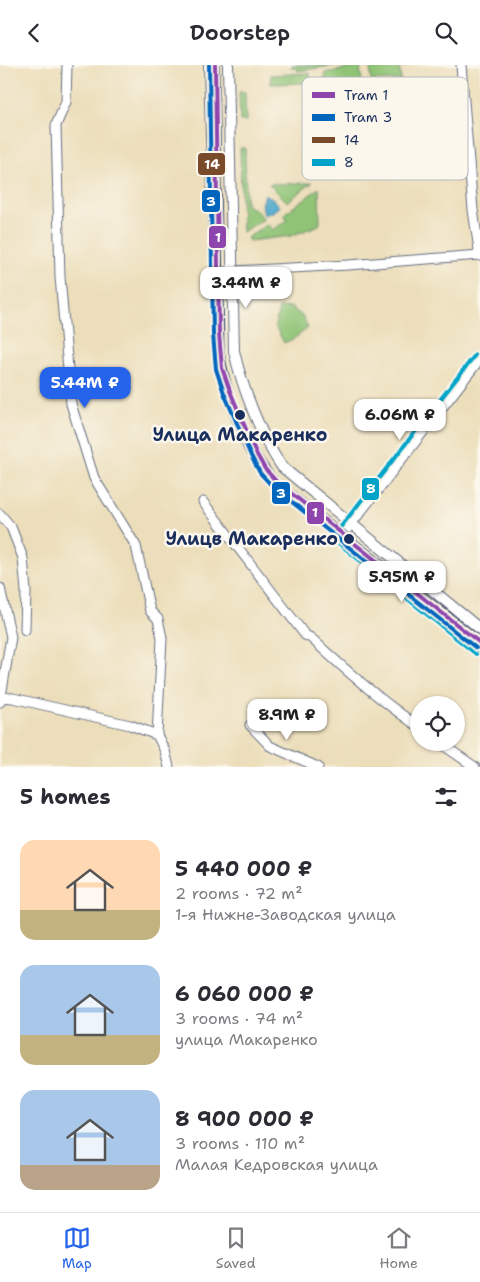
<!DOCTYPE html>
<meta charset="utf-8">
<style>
:root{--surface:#fff;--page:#f2f2f3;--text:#2b2b33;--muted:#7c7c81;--line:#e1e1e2;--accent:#2563eb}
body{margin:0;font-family:"Shantell Sans",sans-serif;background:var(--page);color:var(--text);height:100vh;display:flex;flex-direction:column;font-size:19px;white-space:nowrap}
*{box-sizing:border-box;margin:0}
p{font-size:16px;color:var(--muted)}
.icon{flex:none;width:28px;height:28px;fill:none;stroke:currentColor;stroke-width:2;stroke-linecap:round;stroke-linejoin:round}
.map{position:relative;height:702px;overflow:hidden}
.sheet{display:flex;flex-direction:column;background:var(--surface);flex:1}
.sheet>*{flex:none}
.fabs{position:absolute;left:410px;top:631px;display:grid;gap:10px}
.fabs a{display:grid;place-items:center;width:55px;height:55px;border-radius:50%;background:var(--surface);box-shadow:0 1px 4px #0004;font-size:25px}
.price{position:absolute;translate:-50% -42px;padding:0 11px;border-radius:10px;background:#fff;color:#222;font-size:16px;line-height:32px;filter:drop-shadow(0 1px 2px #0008)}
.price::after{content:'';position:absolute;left:50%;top:30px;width:15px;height:11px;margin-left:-8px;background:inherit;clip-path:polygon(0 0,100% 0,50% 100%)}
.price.selected{background:var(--accent);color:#fff}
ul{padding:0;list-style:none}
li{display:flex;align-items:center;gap:15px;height:125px;padding:0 20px}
li span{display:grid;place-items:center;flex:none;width:140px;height:100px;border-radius:15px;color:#555}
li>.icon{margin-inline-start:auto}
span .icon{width:60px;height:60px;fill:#fffc;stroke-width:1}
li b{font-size:21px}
h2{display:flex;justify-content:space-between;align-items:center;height:60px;padding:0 20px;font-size:21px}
header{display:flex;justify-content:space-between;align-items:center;height:65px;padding:0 20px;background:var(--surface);font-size:22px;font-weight:600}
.menu{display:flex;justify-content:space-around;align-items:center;height:70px;border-top:1px solid var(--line);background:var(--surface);font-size:14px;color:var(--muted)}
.menu a{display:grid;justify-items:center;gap:2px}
.menu .selected{color:var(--accent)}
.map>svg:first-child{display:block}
</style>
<header><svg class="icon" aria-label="back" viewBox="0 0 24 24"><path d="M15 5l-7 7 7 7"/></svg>Doorstep<svg class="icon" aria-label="search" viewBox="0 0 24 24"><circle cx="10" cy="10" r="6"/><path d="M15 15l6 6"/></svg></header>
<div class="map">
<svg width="480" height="702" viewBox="0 0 480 702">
<rect width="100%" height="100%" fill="#fbf7ec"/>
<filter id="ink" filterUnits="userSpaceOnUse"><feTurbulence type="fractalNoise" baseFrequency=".02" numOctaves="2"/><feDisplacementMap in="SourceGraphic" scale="10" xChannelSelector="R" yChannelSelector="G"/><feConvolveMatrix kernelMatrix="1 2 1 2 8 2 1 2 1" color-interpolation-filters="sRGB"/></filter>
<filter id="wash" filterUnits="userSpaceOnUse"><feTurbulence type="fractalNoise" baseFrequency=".0096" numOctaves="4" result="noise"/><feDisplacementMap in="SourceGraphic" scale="20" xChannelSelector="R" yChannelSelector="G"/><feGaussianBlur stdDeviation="1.12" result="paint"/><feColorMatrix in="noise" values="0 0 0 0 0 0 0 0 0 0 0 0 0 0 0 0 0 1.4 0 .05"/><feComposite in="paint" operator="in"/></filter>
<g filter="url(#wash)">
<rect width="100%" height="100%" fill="#ecdeba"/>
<path fill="#8fc374" stroke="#557969" d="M292 0H340L298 6 297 3H292Z
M370 0H399L401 15 371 16Z
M360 1 362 17 325 18V8Z
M310 8 311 18 271 19V10Z
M239 27H245L246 56H240Z
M240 83H245L246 140 256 145 264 154 242 167Z
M313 117 287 137 269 119 309 118Z
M319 123 320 158 319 160 291 171 249 176 247 173 268 159 273 165 287 155 284 149Z
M291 242 303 252 308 263 295 273 284 278 275 261 279 243Z"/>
<path fill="#4ca7ca" stroke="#346b94" d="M265 129 274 134 280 142 273 147 264 150 262 139Z"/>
</g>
<g filter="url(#ink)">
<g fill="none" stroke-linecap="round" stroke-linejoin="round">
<g stroke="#646c7e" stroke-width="11">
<path id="minor" d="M67 0 66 37 56 60 60 212 71 339 94 413 136 481 150 546 158 554 162 573 157 670
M461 0 473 145 480 191
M233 206 348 200 480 190
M203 437 305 570 311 573C345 605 380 635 419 662
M0 449 11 462 23 493 26 526 25 565
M341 472 480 294
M0 523 11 572 0 637
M0 632 13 633 130 660 157 670 165 686 169 702
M250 660 270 681 318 702
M440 678 475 702"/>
</g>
<g stroke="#646c7e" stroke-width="12">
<path id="major" d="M209 0 217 289C220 309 227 327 234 346 244 373 251 392 270 415L480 584
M228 0 234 286C242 322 261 372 282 402L480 564"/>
</g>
<use href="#minor" stroke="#fff" stroke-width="9"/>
<use href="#major" stroke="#fff" stroke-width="10"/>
<path stroke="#1b2f5e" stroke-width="1" d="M219 0 224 285C229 323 252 386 279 414L480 571"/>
<g stroke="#fbf7ec" stroke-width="8">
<path id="bus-1" d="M209 0 217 289C224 331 243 381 270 415L480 584"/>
</g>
<g stroke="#fbf7ec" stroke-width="8">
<path id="bus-2" d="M475 290 336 468 335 472 337 477 476 589"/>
</g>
<use href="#bus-1" stroke="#7a4b2a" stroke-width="4"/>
<use href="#bus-2" stroke="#01a3c8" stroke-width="4"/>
<g stroke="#fbf7ec" stroke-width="8">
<path id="tram-1" d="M215 0 219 269 222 303 230 326 256 388 265 404 277 417 480 578"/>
</g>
<g stroke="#fbf7ec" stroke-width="8">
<path id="tram-2" d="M209 0 213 269 216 304 224 328 251 391 260 408 273 422 476 583"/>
</g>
<use href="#tram-1" stroke="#8e44ad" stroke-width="4"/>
<use href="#tram-2" stroke="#0065bd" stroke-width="4"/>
</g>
</g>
<g fill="#1b2f5e" stroke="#fbf7ec" stroke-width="2">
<circle cx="240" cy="350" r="6"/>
<circle cx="349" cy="474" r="6"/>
</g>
<g text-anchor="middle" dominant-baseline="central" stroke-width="5" stroke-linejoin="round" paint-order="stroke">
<g font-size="18" font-weight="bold" fill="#1b2f5e" stroke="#fbf7ec">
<text x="240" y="370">Улица Макаренко</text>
<text x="338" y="474" text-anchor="end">Улицв Макаренко</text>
</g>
</g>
<rect x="302" y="12" width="166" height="103" rx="8" fill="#fbf7ec" stroke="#b8bbc1" stroke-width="1"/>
<rect x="312" y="27" width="23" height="6" fill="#8e44ad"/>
<rect x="312" y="49" width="23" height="7" fill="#0065bd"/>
<rect x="312" y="72" width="23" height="6" fill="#7a4b2a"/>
<rect x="312" y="94" width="23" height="7" fill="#01a3c8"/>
<g font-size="14" fill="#1b2f5e">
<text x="344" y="35">Tram 1</text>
<text x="344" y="57">Tram 3</text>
<text x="344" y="80">14</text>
<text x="344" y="102">8</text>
</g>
<g stroke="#fbf7ec" stroke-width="2">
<rect x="197" y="87" width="29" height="24" rx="5" fill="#7a4b2a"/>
<rect x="201" y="124" width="20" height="24" rx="5" fill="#0065bd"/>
<rect x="208" y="160" width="19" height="24" rx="5" fill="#8e44ad"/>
<rect x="361" y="412" width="19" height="24" rx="5" fill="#01a3c8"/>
<rect x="271" y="416" width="20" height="24" rx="5" fill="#0065bd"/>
<rect x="306" y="436" width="19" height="24" rx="5" fill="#8e44ad"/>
</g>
<g font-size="14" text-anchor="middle" font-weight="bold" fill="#fff">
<text x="212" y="104">14</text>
<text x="211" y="141">3</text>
<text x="218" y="177">1</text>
<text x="371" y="428">8</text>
<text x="281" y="433">3</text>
<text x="315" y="452">1</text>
</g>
</svg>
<div class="fabs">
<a><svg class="icon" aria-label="locate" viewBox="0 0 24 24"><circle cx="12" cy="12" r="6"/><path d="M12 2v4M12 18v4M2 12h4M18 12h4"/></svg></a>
</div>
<b class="price" style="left:246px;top:244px">3.44M ₽</b>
<b class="price selected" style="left:85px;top:344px">5.44M ₽</b>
<b class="price" style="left:400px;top:376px">6.06M ₽</b>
<b class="price" style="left:402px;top:538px">5.95M ₽</b>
<b class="price" style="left:287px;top:676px">8.9M ₽</b>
</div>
<section class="sheet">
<h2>5 homes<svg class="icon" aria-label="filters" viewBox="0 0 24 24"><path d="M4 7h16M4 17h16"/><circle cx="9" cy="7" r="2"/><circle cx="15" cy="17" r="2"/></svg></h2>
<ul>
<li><span style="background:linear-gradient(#ffd9b3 70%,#c2b280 0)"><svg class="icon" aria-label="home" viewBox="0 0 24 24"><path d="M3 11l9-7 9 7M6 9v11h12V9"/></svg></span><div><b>5 440 000 ₽</b><p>2 rooms · 72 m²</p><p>1-я Нижне-Заводская улица</p></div></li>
<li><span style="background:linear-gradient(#a9c7e8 70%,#c2b280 0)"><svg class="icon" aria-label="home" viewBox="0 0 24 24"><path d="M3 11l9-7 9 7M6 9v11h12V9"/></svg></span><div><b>6 060 000 ₽</b><p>3 rooms · 74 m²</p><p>улица Макаренко</p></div></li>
<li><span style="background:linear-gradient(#a9c7e8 75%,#b9a48a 0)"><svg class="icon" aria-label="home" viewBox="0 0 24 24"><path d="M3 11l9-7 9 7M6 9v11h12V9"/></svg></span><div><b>8 900 000 ₽</b><p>3 rooms · 110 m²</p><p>Малая Кедровская улица</p></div></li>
</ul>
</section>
<nav class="menu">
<a class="selected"><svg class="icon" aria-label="map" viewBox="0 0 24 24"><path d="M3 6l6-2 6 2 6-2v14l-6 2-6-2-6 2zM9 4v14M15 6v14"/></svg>Map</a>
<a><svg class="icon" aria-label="saved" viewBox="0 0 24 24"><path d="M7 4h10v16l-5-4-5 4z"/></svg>Saved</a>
<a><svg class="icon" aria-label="home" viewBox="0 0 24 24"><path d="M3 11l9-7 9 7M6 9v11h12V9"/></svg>Home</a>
</nav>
